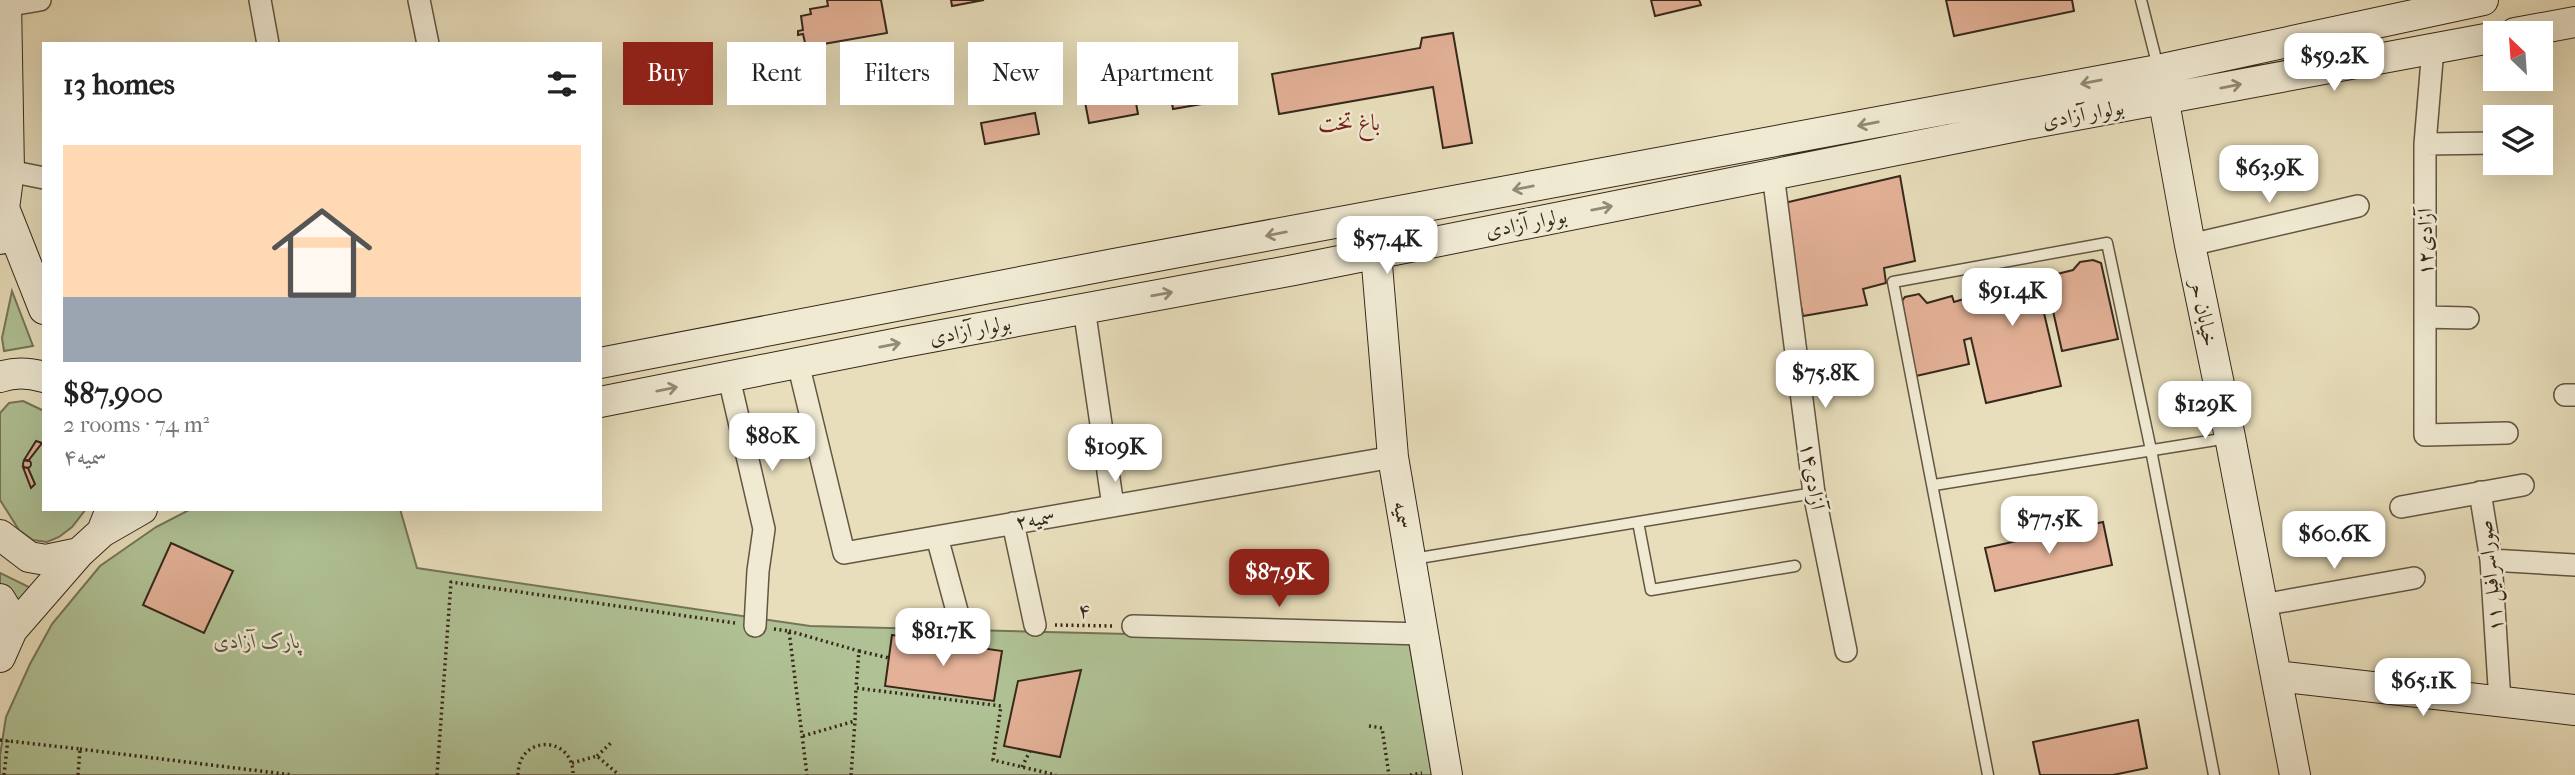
<!DOCTYPE html>
<meta charset="utf-8">
<style>
:root{--surface:#fff;--page:#f2f2f2;--text:#222;--muted:#767676;--accent:#8f2418}
body{margin:0;font-family:"IM FELL French Canon",Amiri,serif;background:var(--page);color:var(--text);height:100vh;display:flex;flex-direction:column;font-size:26px;white-space:nowrap}
*{box-sizing:border-box;margin:0}
p{font-size:23px;color:var(--muted)}
.icon{flex:none;width:38px;height:38px;fill:none;stroke:currentColor;stroke-width:2;stroke-linecap:round;stroke-linejoin:round}
.map{position:relative;flex:1;overflow:hidden}
.drawer{position:absolute;left:42px;top:42px;width:560px;height:469px;display:flex;flex-direction:column;background:var(--surface);border-radius:0px;box-shadow:0 7px 28px #0002}
.drawer>*{flex:none}
.top-card{position:absolute;left:623px;top:42px;width:665px;height:63px;display:flex;gap:14px}
.needle{width:46px;rotate:335deg}
.fabs{position:absolute;left:2483px;top:21px;display:grid;gap:14px}
.fabs a{display:grid;place-items:center;width:70px;height:70px;border-radius:0px;background:var(--surface);box-shadow:0 7px 28px #0002;font-size:35px}
.price{position:absolute;translate:-50% -60px;padding:0 16px;border-radius:14px;background:#fff;color:#222;font-size:23px;line-height:46px;filter:drop-shadow(0 2px 4px #0008)}
.price::after{content:'';position:absolute;left:50%;top:42px;width:21px;height:16px;margin-left:-10px;background:inherit;clip-path:polygon(0 0,100% 0,50% 100%)}
.price.selected{background:var(--accent);color:#fff}
ul{padding:0;list-style:none}
li{display:grid;align-content:center;gap:14px;height:371px;padding:0 21px}
li span{display:grid;place-items:center;height:217px;border-radius:0px;color:#555}
li>.icon{margin-inline-start:auto}
span .icon{width:126px;height:126px;fill:#fffc;stroke-width:1}
li b{font-size:30px}
h2{display:flex;justify-content:space-between;align-items:center;height:84px;padding:0 21px;font-size:30px}
.chip{padding:0 24px;border-radius:0px;background:var(--surface);box-shadow:0 7px 28px #0002;font-size:24px;line-height:63px}
.chip.selected{background:var(--accent);color:#fff}
.map>svg:first-child{display:block}
</style>
<div class="map">
<svg width="2575" height="775" viewBox="0 0 2575 775">
<rect width="100%" height="100%" fill="#e8debb"/>
<filter id="stains"><feTurbulence type="fractalNoise" baseFrequency=".00286" numOctaves="4"/><feColorMatrix values="0 0 0 0 .2 0 0 0 0 .09 0 0 0 0 .02 0 0 0 .5 -.17"/></filter>
<radialGradient id="worn" r=".72"><stop offset=".6" stop-color="#630" stop-opacity="0"/><stop offset="1" stop-color="#630" stop-opacity=".3"/></radialGradient>
<path fill="#b0c295" stroke="#747558" stroke-width="2" d="M12 291 33 346 4 351 2 338Z
M23 401 44 411V509H86L72 527 59 537 47 542 33 540 19 530 0 500V413L9 403Z
M191 509H400L417 568 810 626 1409 641 1432 775H0V755L6 717 30 664 52 624 100 566 156 527Z
M0 573 31 588 16 605 11 594 0 583Z"/>
<path fill="#e3b197" stroke="#37281b" stroke-width="2" d="M827 0H881L887 33 806 47 803 34 798 35V31L803 30 801 16 811 14 810 9 828 6Z
M951 0H984L952 6Z
M1651 0H1699L1701 5 1655 16Z
M1946 0H2072L2074 11 1954 36Z
M1453 33 1472 143 1443 148 1433 87 1279 114 1272 74 1420 48 1422 38Z
M1227 77 1231 99 1173 109 1169 87Z
M1134 92 1138 114 1089 123 1085 102Z
M1035 113 1039 134 985 144 981 123Z
M1900 176 1915 261 1884 268 1886 283 1863 289 1867 305 1803 316 1780 204Z
M2093 260 2101 263 2118 339 2062 351 2053 311 2044 313 2061 386 1986 403 1971 338 1964 340 1969 364 1916 376 1902 301 1905 297 1919 294 1927 303 1952 296 1954 302 1977 295 1974 288 1987 284 1985 273 1997 267H2005L2015 282 2023 279 2025 287 2050 281 2049 276 2073 270 2080 262Z
M36 441 42 443 28 461 24 460Z
M23 464a4 4 0 1 1 8 0a4 4 0 1 1-8 0Z
M23 467 28 468 35 484 31 488Z
M2103 522 2112 565 1995 591 1985 548Z
M171 543 233 571 204 633 143 605Z
M892 635 1002 651 994 701 885 686Z
M1081 670 1060 757 1004 746 1018 681Z
M2138 720 2147 768 2113 775H2040L2033 742Z"/>
<g fill="none" stroke-linecap="round" stroke-linejoin="round">
<g stroke="#635643" stroke-width="13">
<path id="lane" d="M2141 0 2158 67
M1934 485 2228 438
M1638 522 1651 590 1795 566
M1413 559 1814 493
M1988 775 1893 282 2107 243 2151 450 2214 775"/>
</g>
<g stroke="#635643" stroke-width="24">
<path id="street" d="M260 0 268 44
M419 0 428 44
M5 6 40 0
M2433 48 2425 144V435L2507 433
M2425 144 2496 143
M9 171 44 178
M1773 174 1814 493 1846 651
M2190 245 2358 206
M1084 308 1113 506
M2425 317 2468 318
M798 363 844 553 1393 457
M729 378 764 529 758 571 755 626
M2565 395H2575
M2480 492 2491 560 2500 702
M2401 507 2523 485
M1013 523 1035 625
M937 537 960 622
M2491 560 2575 565
M2262 605 2414 578
M1133 626 1423 634"/>
</g>
<g stroke="#37281b" stroke-width="32">
<path id="secondary" d="M2515 33 2575 22
M2160 80 2190 245 2230 437 2295 775
M4 208 44 309
M0 239 9 171 6 0
M1376 253 1393 457 1447 775
M600 363 1114 264 2158 70 2483 0
M0 377C14 372 30 373 44 377
M600 402 904 342 1294 270 2017 126 2496 37
M102 532 142 509
M0 535 29 557 46 560 79 553 102 532 111 509
M0 599 11 617 12 630
M0 657 12 630 79 553
M2276 676 2575 710"/>
</g>
<path stroke="#37281b" stroke-width="3.5" stroke-dasharray="2 3.5" stroke-linecap="butt" d="M1055 625 1113 626
M774 629 789 631 807 775
M789 631 859 651 856 688
M859 651 889 658
M1369 726 1382 728 1389 775
M803 736 855 721 856 688 1001 706 993 760 1056 775
M0 740 80 749 78 775
M80 749 293 775
M597 756 612 742
M572 763 597 756 619 775
M1022 767 1030 751
M4 775 8 739
M437 775 451 582 735 623
M518 775C518 734 574 735 573 775
M851 775 855 721
M1410 775 1422 773"/>
<use href="#lane" stroke="#f0ead3" stroke-width="10"/>
<use href="#street" stroke="#f0ead3" stroke-width="21"/>
<use href="#secondary" stroke="#f0ead3" stroke-width="30"/>
</g>
<defs><path id="oneway-shaft" d="M-6 0H5M1.5-3L5.5 0L1.5 3" fill="none" stroke-width="1.6" stroke-linecap="round" stroke-linejoin="round" transform="scale(1.75)"/></defs>
<g stroke="#948977">
<use href="#oneway-shaft" transform="translate(2091 82) rotate(169)"/>
<use href="#oneway-shaft" transform="translate(2231 86) rotate(-11)"/>
<use href="#oneway-shaft" transform="translate(1868 124) rotate(169)"/>
<use href="#oneway-shaft" transform="translate(1523 188) rotate(169)"/>
<use href="#oneway-shaft" transform="translate(1602 208) rotate(-11)"/>
<use href="#oneway-shaft" transform="translate(1276 234) rotate(169)"/>
<use href="#oneway-shaft" transform="translate(1162 294) rotate(-10)"/>
<use href="#oneway-shaft" transform="translate(890 345) rotate(-11)"/>
<use href="#oneway-shaft" transform="translate(667 389) rotate(-11)"/>
</g>
<g text-anchor="middle" dominant-baseline="central" stroke-width="5" stroke-linejoin="round" paint-order="stroke">
<g font-size="21" fill="#37281b" stroke="#f0ead3">
<text transform="translate(2083 114) rotate(-10)">بولوار آزادی</text>
<text transform="translate(1526 223) rotate(-11)">بولوار آزادی</text>
<text transform="translate(2425 242) rotate(-90)">آزادی۱۲</text>
<text transform="translate(2204 313) rotate(78)">خیابان حر</text>
<text transform="translate(970 330) rotate(-11)">بولوار آزادی</text>
<text transform="translate(1813 476) rotate(81)">آزادی۱۴</text>
<text transform="translate(1403 515) rotate(80)">سمیه</text>
<text transform="translate(1035 519) rotate(-10)">۲سمیه</text>
<text transform="translate(2490 576) rotate(-96)">صوراسرافیل ۱۱</text>
<text transform="translate(1084 610) rotate(1)">۴</text>
</g>
<g font-size="21" font-style="italic" fill="#554e3a" stroke="#f0ead3">
<text x="257" y="641">پارک آزادی</text>
</g>
<g font-size="23" fill="#7a1f14" stroke="#f0ead3">
<text x="1349" y="122">باغ تخت</text>
</g>
</g>
<rect width="100%" height="100%" filter="url(#stains)"/>
<rect width="100%" height="100%" fill="url(#worn)"/>
</svg>
<div class="fabs">
<a><svg class="needle" viewBox="-14 -14 28 28"><path d="M0-13l5 13h-10z" fill="#e53935"/><path d="M0 13l5-13h-10z" fill="#767676"/></svg></a>
<a><svg class="icon" aria-label="layers" viewBox="0 0 24 24"><path d="M12 4l9 5-9 5-9-5zM3 14l9 5 9-5"/></svg></a>
</div>
<b class="price" style="left:2334px;top:93px">$59.2K</b>
<b class="price" style="left:2269px;top:205px">$63.9K</b>
<b class="price" style="left:1387px;top:276px">$57.4K</b>
<b class="price" style="left:2012px;top:328px">$91.4K</b>
<b class="price" style="left:1825px;top:410px">$75.8K</b>
<b class="price" style="left:2205px;top:441px">$129K</b>
<b class="price" style="left:772px;top:473px">$80K</b>
<b class="price" style="left:1115px;top:484px">$109K</b>
<b class="price" style="left:2049px;top:556px">$77.5K</b>
<b class="price" style="left:2334px;top:571px">$60.6K</b>
<b class="price selected" style="left:1279px;top:609px">$87.9K</b>
<b class="price" style="left:943px;top:668px">$81.7K</b>
<b class="price" style="left:2423px;top:718px">$65.1K</b>
<div class="top-card">
<a class="chip selected">Buy</a>
<a class="chip">Rent</a>
<a class="chip">Filters</a>
<a class="chip">New</a>
<a class="chip">Apartment</a>
</div>
<section class="drawer">
<h2>13 homes<svg class="icon" aria-label="filters" viewBox="0 0 24 24"><path d="M4 7h16M4 17h16"/><circle cx="9" cy="7" r="2"/><circle cx="15" cy="17" r="2"/></svg></h2>
<ul>
<li><span style="background:linear-gradient(#ffd9b3 70%,#9aa5b1 0)"><svg class="icon" aria-label="home" viewBox="0 0 24 24"><path d="M3 11l9-7 9 7M6 9v11h12V9"/></svg></span><div><b>$87,900</b><p>2 rooms · 74 m²</p><p>سمیه۴</p></div></li>
</ul>
</section>
</div>
